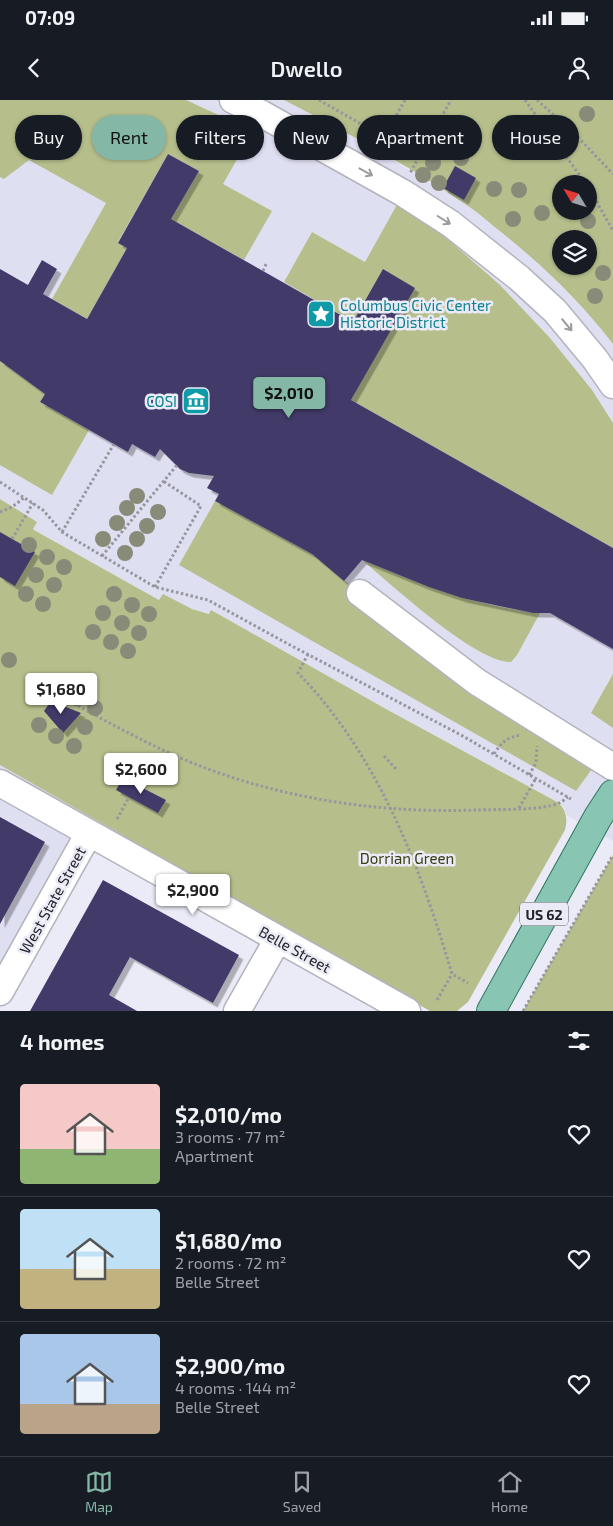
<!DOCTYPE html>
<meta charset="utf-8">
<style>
:root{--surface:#171b24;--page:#242831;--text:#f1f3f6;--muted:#9ea1a6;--line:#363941;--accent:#85b7a7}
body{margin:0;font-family:"Exo 2",sans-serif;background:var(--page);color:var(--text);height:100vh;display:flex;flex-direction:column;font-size:19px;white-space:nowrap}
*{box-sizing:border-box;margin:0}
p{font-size:16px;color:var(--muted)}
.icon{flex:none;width:28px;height:28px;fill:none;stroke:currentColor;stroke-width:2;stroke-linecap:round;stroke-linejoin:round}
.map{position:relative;height:911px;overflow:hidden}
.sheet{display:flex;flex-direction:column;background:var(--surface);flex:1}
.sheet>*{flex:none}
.guide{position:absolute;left:15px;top:15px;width:584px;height:45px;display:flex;gap:10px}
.needle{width:32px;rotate:308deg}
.tools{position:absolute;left:552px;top:75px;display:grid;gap:10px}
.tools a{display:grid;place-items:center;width:45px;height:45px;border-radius:50%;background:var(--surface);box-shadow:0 1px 4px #0004;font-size:25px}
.price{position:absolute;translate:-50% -42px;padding:0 11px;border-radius:5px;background:#fff;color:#222;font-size:16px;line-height:32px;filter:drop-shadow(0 1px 2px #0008)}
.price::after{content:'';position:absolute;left:50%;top:30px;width:15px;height:11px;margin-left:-8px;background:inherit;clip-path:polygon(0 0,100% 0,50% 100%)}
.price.on{background:var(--accent);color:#111}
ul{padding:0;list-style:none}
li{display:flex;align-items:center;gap:15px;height:125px;padding:0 20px}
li+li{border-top:1px solid var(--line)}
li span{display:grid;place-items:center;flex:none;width:140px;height:100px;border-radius:5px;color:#555}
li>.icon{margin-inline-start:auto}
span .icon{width:60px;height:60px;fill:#fffc;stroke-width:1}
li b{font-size:21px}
h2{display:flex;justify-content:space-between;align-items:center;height:60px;padding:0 20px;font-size:21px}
.pill{padding:0 18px;border-radius:22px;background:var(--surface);box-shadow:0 1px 4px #0004;font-size:18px;line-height:45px}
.pill.on{background:var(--accent);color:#111}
.status{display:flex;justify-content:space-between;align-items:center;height:35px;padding:0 25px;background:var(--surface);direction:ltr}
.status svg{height:14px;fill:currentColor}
header{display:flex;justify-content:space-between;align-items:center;height:65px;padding:0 20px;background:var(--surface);font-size:22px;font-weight:600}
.tab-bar{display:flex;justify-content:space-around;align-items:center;height:70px;border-top:1px solid var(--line);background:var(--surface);font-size:14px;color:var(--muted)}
.tab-bar a{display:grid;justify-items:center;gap:2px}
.tab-bar .on{color:var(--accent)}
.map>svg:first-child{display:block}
</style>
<div class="status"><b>07:09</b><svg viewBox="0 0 49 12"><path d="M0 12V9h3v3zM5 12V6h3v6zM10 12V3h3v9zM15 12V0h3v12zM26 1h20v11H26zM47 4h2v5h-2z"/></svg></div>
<header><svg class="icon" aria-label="back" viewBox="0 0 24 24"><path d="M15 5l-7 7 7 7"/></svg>Dwello<svg class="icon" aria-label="person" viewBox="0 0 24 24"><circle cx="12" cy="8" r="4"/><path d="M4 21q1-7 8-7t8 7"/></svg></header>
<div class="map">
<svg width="613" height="911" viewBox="0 0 613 911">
<defs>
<filter id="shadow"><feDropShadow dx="4.5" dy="4.5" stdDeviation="0" flood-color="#0004"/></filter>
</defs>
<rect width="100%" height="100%" fill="#ebebf7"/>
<path fill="#dfdff2" d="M0 0H284L351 35 466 104 525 152 551 176 598 224 613 244V741L566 715 564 707 559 703 211 514 161 501 75 453 34 430 0 399Z
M0 665 97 720 0 892Z"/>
<path fill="#b6bf8c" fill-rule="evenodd" d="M0 0H186L253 31 223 84 272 111 244 160 171 119 199 71 168 54 118 142 127 148 87 219 52 199 106 103 29 60 4 79 0 77Z
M284 0H613V244C581 202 542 165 501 132 489 123 478 112 465 104 408 65 346 32 284 0ZM561 84H589V111H561ZM561 139H589V166H561Z
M399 101 444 136 500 185 550 238 592 290 613 323V448L351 300 414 188 383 170 353 222 284 182 312 132 365 162Z
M0 261 45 294 40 302 89 330 52 395 0 365Z
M0 399 37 422 33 429 34 430 159 500 163 494 192 509 209 514 211 510 386 609 559 703C566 710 568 720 565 730L468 902 457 911H430L0 665Z
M215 401 312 454 360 493 600 658 576 691 179 465Z
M362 460C409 479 455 498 506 508 517 510 529 513 540 513L517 555 511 562C476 563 391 484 362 460Z
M613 574V628L591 613Z
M613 755V911H523Z"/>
<path fill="#433b6b" filter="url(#shadow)" d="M168 54 199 71 171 119 353 222 383 169 415 188 351 300 613 448V549L550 513H533L462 498 429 487 362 460 344 481 312 454 215 401 219 394 207 388 214 376 189 373 180 369 160 349 155 357 132 344 128 352 40 302 45 294 0 261V169L28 185 42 160 57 169 43 194 87 219 127 148 118 143Z
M455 66 476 78 464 100 443 88Z
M0 432 35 452 15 486 0 477Z
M51 601 81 613 63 633 44 611Z
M123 678 166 700 158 713 116 690Z
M0 717 45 742 0 824Z
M103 780 239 855 213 903 130 857 109 895 137 911H30Z"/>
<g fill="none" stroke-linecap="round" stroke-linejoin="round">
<g stroke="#b3b3be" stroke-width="29">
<path id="minor" d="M233 0 262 14 403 93 451 124 519 178 555 211 595 259 613 285
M360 493 477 582 613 667
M0 683 407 911
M0 892 89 733
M237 911 278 839"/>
</g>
<g stroke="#317461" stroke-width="30">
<path id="major" d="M491 911 598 717 613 694"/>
</g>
<path stroke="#96969f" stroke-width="3" stroke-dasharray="2.5 2.5" stroke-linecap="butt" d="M319 0 419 57 410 73
M525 0 586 84
M537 0 574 33 613 74
M384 37 405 0
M419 57 451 0
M589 88 613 131
M263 171 267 162
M0 382 43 410 62 432 155 487 208 500 290 545 461 635 571 699
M0 412 12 407 25 397
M62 432 114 344
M12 439 33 403
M102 456 177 365
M155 487 201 406 163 381
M308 554 298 573C378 655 420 766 452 874L468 883
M30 579C75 604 120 630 167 652 263 696 371 714 476 710 497 709 541 711 559 703 562 702 565 699 568 697
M494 654C501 643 507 637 521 635
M384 656 396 669
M529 675 536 663 537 646
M519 708 536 678
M117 719 129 697
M437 900 452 874
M523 911 613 755"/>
<use href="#minor" stroke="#fff" stroke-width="26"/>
<use href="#major" stroke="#88c5b2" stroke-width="28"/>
</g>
<g fill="#888b78">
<circle cx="587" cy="14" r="8"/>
<circle cx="456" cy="33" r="8"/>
<circle cx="514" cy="33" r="8"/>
<circle cx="461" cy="58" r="8"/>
<circle cx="433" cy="63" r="8"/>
<circle cx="423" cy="75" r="8"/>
<circle cx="439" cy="83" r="8"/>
<circle cx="494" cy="89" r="8"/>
<circle cx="519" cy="90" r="8"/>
<circle cx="542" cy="113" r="8"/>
<circle cx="513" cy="119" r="8"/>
<circle cx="588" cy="121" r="8"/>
<circle cx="603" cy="173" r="8"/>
<circle cx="595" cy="196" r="8"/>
<circle cx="137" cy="396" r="8"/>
<circle cx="127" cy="408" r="8"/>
<circle cx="158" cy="412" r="8"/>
<circle cx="117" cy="423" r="8"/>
<circle cx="147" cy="426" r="8"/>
<circle cx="103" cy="439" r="8"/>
<circle cx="137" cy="439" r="8"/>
<circle cx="29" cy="445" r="8"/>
<circle cx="125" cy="453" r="8"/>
<circle cx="47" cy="457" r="8"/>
<circle cx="64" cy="467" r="8"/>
<circle cx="36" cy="475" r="8"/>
<circle cx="54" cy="485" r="8"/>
<circle cx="26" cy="494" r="8"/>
<circle cx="114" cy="494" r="8"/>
<circle cx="43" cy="504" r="8"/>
<circle cx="132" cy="505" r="8"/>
<circle cx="103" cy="513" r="8"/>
<circle cx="149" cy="514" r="8"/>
<circle cx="122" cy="523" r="8"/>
<circle cx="93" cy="532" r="8"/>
<circle cx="139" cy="533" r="8"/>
<circle cx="111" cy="542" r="8"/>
<circle cx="128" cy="551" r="8"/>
<circle cx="9" cy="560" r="8"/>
<circle cx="61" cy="588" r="8"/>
<circle cx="77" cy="598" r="8"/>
<circle cx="95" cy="608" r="8"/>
<circle cx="39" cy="625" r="8"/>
<circle cx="85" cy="627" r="8"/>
<circle cx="56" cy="636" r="8"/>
<circle cx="74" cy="646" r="8"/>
</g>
<defs><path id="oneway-shaft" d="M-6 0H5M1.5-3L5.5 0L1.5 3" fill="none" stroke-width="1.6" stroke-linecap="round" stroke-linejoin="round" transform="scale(1.25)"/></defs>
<g stroke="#9c9c9e">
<use href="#oneway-shaft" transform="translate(366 72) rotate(29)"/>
<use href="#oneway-shaft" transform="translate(444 120) rotate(32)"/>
<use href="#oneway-shaft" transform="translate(567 225) rotate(50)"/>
</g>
<defs>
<g id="sight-square" transform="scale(1.4375)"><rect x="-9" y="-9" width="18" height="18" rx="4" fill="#0f9aa8" stroke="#ebebf7"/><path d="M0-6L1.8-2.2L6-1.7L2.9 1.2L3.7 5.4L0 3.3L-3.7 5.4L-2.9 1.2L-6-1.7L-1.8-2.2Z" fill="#fff"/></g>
<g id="museum-square" transform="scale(1.4375)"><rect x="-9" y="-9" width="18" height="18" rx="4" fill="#0f9aa8" stroke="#ebebf7"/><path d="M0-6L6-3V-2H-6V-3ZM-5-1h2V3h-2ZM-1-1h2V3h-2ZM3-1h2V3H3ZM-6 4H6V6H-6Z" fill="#fff"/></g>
</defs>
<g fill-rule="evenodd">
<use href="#sight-square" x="321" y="214"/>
<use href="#museum-square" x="196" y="301"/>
</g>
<g text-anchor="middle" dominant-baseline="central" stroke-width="5" stroke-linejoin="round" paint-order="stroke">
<rect fill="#ebebf7" stroke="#5f5f66" stroke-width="1" x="520" y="802.5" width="48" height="23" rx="4"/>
<g font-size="14" font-weight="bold" fill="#232328">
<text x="544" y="814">US 62</text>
</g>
<g font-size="15" fill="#0d838f" stroke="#ebebf7" text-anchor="start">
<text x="340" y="205">Columbus Civic Center<tspan x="340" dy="17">Historic District</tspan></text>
<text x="177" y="301" text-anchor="end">COSI</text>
</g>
<g font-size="15" fill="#373d10" stroke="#ebebf7">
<text x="407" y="758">Dorrian Green</text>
</g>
<g font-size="15" fill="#232328" stroke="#ebebf7">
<text transform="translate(52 800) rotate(-61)">West State Street</text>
<text transform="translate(295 849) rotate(29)">Belle Street</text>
</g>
</g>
</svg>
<div class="tools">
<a><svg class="needle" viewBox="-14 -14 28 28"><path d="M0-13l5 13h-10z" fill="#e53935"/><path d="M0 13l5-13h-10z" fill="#9ea1a6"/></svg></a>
<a><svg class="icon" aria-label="layers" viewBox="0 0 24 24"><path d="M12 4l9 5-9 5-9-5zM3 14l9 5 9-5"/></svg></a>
</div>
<b class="price on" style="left:289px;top:319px">$2,010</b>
<b class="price" style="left:61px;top:615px">$1,680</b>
<b class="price" style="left:141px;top:695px">$2,600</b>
<b class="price" style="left:193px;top:816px">$2,900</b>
<div class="guide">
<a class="pill">Buy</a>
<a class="pill on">Rent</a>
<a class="pill">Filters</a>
<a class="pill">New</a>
<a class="pill">Apartment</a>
<a class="pill">House</a>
</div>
</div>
<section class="sheet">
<h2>4 homes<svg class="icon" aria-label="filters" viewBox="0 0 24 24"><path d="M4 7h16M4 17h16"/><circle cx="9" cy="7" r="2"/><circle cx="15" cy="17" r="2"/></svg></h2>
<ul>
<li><span style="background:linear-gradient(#f6c9c9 65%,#8fb573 0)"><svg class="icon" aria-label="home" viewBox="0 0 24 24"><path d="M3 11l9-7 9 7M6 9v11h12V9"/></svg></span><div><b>$2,010/mo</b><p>3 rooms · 77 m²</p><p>Apartment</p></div><svg class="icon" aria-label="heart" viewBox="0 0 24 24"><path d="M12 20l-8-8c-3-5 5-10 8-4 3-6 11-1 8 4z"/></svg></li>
<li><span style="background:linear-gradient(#bfe0f5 60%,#c2b280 0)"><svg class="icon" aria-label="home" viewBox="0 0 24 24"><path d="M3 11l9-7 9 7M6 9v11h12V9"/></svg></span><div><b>$1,680/mo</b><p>2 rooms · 72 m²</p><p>Belle Street</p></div><svg class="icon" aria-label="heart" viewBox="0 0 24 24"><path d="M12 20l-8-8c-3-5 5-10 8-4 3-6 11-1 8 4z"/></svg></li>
<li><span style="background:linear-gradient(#a9c7e8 70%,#b9a48a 0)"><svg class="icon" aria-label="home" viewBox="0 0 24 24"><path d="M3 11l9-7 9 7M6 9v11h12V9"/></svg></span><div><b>$2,900/mo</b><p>4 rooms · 144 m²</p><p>Belle Street</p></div><svg class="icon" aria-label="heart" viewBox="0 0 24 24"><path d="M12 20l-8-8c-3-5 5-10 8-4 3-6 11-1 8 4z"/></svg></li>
</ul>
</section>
<nav class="tab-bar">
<a class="on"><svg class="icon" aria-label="map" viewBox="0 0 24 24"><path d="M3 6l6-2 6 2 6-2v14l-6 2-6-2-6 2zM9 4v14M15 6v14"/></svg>Map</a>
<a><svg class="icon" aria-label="saved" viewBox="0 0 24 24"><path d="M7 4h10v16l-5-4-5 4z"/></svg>Saved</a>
<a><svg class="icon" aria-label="home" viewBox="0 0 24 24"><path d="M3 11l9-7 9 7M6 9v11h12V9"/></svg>Home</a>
</nav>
